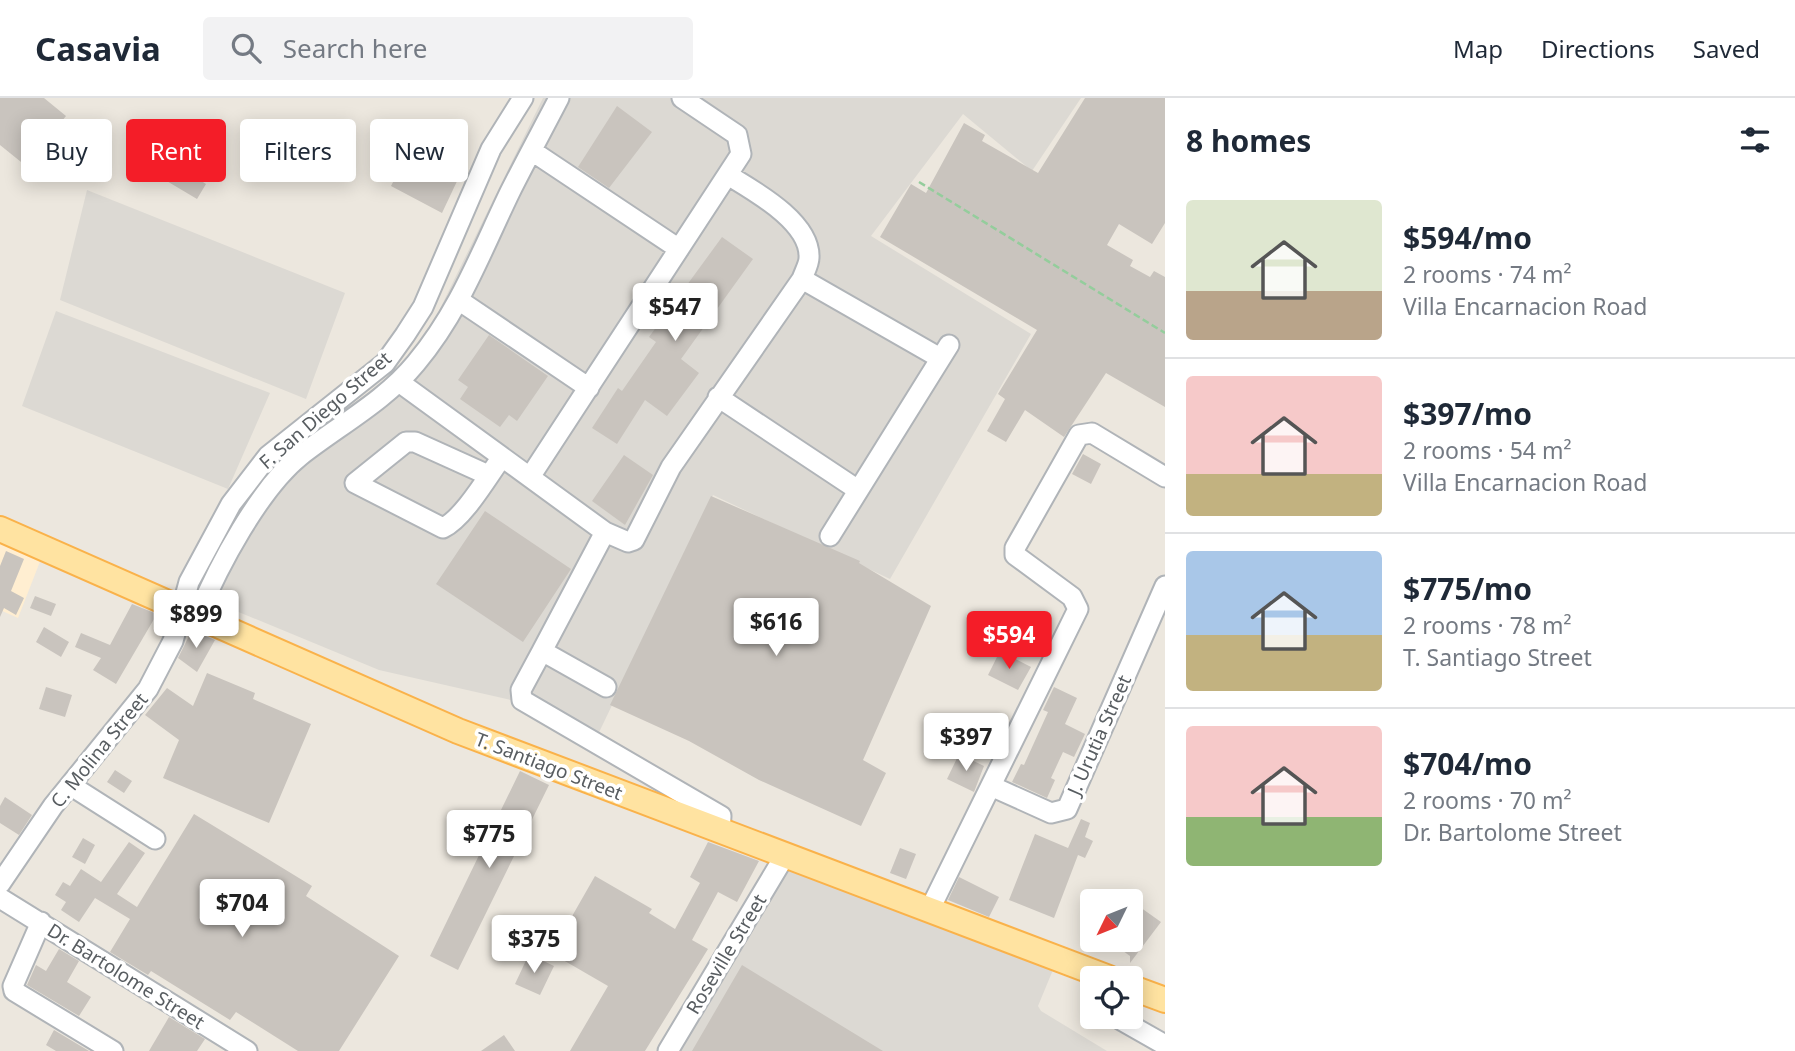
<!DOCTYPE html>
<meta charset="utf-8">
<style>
:root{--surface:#fff;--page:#f2f2f3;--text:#1f2937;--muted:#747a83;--line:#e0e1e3;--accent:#f41d28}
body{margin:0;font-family:"Noto Sans",sans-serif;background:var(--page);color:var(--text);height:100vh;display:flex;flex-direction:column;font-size:26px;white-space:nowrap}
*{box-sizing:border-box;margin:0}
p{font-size:23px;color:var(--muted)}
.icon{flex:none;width:38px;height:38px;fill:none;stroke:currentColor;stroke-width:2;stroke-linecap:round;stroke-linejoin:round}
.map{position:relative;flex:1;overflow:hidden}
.sheet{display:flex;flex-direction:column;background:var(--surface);width:630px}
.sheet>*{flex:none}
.banner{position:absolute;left:21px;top:21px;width:665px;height:63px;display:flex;gap:14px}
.needle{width:46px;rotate:227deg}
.tools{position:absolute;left:1080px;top:791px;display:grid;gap:14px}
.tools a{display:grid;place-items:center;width:63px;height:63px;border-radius:7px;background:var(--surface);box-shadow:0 4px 18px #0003;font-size:35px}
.price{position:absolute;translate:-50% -60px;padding:0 16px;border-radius:7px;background:#fff;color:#222;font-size:23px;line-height:46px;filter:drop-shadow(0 2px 4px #0008)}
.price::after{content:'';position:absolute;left:50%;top:42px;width:21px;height:16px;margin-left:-10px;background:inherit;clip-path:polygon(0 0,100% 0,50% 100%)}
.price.current{background:var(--accent);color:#fff}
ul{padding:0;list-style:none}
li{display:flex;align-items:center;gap:21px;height:175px;padding:0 21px}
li+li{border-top:2px solid var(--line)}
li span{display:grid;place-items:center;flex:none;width:196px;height:140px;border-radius:7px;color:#555}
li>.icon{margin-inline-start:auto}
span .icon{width:84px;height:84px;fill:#fffc;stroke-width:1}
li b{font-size:30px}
h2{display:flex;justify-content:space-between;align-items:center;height:84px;padding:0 21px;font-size:30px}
.chip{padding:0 24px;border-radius:7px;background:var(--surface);box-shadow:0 4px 18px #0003;font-size:24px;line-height:63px}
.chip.current{background:var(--accent);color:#fff}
header{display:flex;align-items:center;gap:42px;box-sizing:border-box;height:98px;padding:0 35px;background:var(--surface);border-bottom:2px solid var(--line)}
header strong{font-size:33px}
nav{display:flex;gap:38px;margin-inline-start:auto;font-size:24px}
.search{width:490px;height:63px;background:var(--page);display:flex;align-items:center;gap:18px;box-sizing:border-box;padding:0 24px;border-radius:7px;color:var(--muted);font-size:26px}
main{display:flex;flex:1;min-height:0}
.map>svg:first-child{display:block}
</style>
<header>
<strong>Casavia</strong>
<div class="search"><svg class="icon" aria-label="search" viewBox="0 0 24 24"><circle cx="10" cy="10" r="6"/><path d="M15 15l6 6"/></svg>Search here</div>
<nav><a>Map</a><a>Directions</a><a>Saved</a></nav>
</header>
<main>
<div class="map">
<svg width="1165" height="953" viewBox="0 0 1165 953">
<rect width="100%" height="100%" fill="#ece7de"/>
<path fill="#ffeed1" d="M0 441 41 461 18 520 0 512Z"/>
<path fill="#dcd9d3" d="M543 0H1081L1032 73 963 16 871 138 1031 236 890 481 713 397 591 651 515 603 379 572 200 498 286 363 397 278 435 221Z
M87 92 345 195 306 301 60 202Z
M56 213 270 295 228 391 22 308Z
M787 768 1055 867 1038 908 1041 913 1107 953H676Z"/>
<path fill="#c9c4be" d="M0 0H44L66 18 26 68 0 47Z
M1085 0H1165V125L1152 146 1119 126 1107 147 1133 162 1130 168 1150 179 1154 173 1165 179V309L1106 275 1064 339 1025 312 1006 344 987 333 1005 301 998 296 1037 232 880 139 911 86 926 95 964 25 985 37 982 43 1038 75Z
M617 8 652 34 609 90 578 69Z
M145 40 168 53 162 64 139 51Z
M409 53 459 79 442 115 391 88Z
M170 63 206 86 197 101 160 79Z
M722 139 753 161 681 261 699 275 667 318 645 302 617 346 592 330 618 290 622 293 656 244 649 239Z
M489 237 548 278 517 323 509 317 500 329 460 301 468 289 458 282Z
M1083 356 1101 366 1091 386 1072 376Z
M624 357 653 377 625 427 592 403Z
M711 398 860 463 859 465 931 508 863 662 886 675 861 728 759 682 689 643 610 607Z
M485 413 571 471 523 544 436 486Z
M6 453 24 461 11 493 24 500 16 517 4 510 0 519V468Z
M35 498 56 506 51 518 30 510Z
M132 506 157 516 116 586 93 572 101 560 75 549 81 535 110 547Z
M44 529 69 544 61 559 36 544Z
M192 532 215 542 197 574 178 560Z
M1000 553 1031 569 1018 592 988 577Z
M207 575 255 595 253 601 311 626 269 725 163 680 179 642 145 617 167 590 193 608Z
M46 589 72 597 65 619 39 611Z
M1054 589 1077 600 1065 626 1085 636 1074 659 1063 654 1051 680 1055 682 1047 700 1012 684 1021 666 1024 667 1048 614 1043 612Z
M959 656 984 668 974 694 947 681Z
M115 672 132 683 124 695 107 684Z
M520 673 549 687 458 872 430 858Z
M5 699 32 717 19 737 0 725V708Z
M194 716 312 788 306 798 399 858 339 953H298L236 914 230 922 151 873 148 877 110 854 130 821 95 800 79 824 61 812 66 804 55 797 63 784 70 788 81 771 101 784 129 744 145 755 117 796 137 809Z
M1081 721 1090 725 1085 739 1093 743 1085 760 1078 757 1054 820 1009 802 1035 736 1068 750Z
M83 740 95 747 85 766 72 759Z
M708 744 759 763 737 804 718 794 692 842 708 851 645 953H570L608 888 551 855 595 778 652 811 649 815 675 831 700 785 690 779Z
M900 750 916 756 906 781 890 775Z
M959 779 999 799 989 819 948 802Z
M1137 807 1161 824 1130 865V858L1108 842H1130V816Z
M59 851 79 863 67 884 91 899 79 918 27 887 36 867 46 873Z
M529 856 554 868 540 897 515 886Z
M742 867 883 953H692Z
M169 919 205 941 197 953H149Z
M54 932 89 953H56L46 947Z
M504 937 515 953H481Z"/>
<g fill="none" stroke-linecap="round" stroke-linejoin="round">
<g stroke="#b0b4b8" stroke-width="23">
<path id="minor" d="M532 53 679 151
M802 181 940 260
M460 203 589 290
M399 284 605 434
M718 299 858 392
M488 377 415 344H406L355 385 443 430C464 420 488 378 502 359
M530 379 741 56 737 37 682 0
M830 438 949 247
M198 517C218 469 259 391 300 358 338 328 385 303 416 265 459 214 481 154 510 94 526 62 543 31 559 0
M542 553 521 592 522 602 721 718 720 733
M606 589 542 553 605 434 628 444 634 442 671 369 802 181C804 175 809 166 809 160 811 124 754 93 728 77
M70 687 155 741
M991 688 1051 715 1067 711 1165 488
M0 786 53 708 148 591 173 543 189 484 231 406 268 358 385 265 405 237 423 209 491 51 523 0
M0 800 247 953
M929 813 1078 511 1072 499 1015 457V450L1079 337 1092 335 1165 379
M41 824 13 888 14 893 113 953
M1121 922 1165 947
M668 953 784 759"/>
</g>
<g stroke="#fab24a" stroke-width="28">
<path id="major" d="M0 431 458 633 1109 880
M1130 889 1165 902"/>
</g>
<path stroke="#94cd9c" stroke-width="2.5" stroke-dasharray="7 3.5" stroke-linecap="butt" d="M919 84 1165 235"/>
<use href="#minor" stroke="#fff" stroke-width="19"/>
<use href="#major" stroke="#ffe3a1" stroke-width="24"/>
</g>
<g text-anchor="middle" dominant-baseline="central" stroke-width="7" stroke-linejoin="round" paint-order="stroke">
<g font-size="19" fill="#585d61" stroke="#fff">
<text transform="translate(325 312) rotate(-41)">F. San Diego Street</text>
<text transform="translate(1099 637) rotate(-66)">J. Urutia Street</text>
<text transform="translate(99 652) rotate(-51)">C. Molina Street</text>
<text transform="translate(549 668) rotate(21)">T. Santiago Street</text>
<text transform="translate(726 856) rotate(-59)">Roseville Street</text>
<text transform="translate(126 878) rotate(32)">Dr. Bartolome Street</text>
</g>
</g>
</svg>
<div class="tools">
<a><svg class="needle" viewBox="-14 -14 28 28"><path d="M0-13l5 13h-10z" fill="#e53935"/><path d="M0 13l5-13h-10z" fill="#747a83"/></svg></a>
<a><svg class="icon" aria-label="locate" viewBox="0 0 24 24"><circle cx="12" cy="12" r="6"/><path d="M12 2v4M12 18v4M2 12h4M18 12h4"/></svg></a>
</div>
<b class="price" style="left:675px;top:245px">$547</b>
<b class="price" style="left:196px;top:552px">$899</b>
<b class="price" style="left:776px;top:560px">$616</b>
<b class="price current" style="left:1009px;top:573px">$594</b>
<b class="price" style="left:966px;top:675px">$397</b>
<b class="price" style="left:489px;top:772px">$775</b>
<b class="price" style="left:242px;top:841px">$704</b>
<b class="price" style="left:534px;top:877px">$375</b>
<div class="banner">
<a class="chip">Buy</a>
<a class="chip current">Rent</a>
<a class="chip">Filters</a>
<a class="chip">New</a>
</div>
</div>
<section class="sheet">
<h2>8 homes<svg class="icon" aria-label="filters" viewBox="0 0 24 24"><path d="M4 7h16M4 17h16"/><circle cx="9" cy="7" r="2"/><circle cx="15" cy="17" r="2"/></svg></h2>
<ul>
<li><span style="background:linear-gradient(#dfe7d0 65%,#b9a48a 0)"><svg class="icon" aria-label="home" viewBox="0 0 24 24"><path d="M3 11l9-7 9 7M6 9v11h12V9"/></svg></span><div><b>$594/mo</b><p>2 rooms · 74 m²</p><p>Villa Encarnacion Road</p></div></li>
<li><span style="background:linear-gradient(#f6c9c9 70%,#c2b280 0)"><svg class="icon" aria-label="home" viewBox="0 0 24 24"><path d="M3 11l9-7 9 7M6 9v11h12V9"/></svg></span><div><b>$397/mo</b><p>2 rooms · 54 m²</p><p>Villa Encarnacion Road</p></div></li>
<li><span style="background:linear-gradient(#a9c7e8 60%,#c2b280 0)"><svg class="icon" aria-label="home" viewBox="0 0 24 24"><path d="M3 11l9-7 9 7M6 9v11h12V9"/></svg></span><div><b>$775/mo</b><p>2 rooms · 78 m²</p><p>T. Santiago Street</p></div></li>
<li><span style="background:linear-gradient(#f6c9c9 65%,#8fb573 0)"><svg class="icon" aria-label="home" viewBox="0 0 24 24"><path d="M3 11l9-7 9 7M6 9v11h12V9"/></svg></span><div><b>$704/mo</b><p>2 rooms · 70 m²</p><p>Dr. Bartolome Street</p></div></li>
</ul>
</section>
</main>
